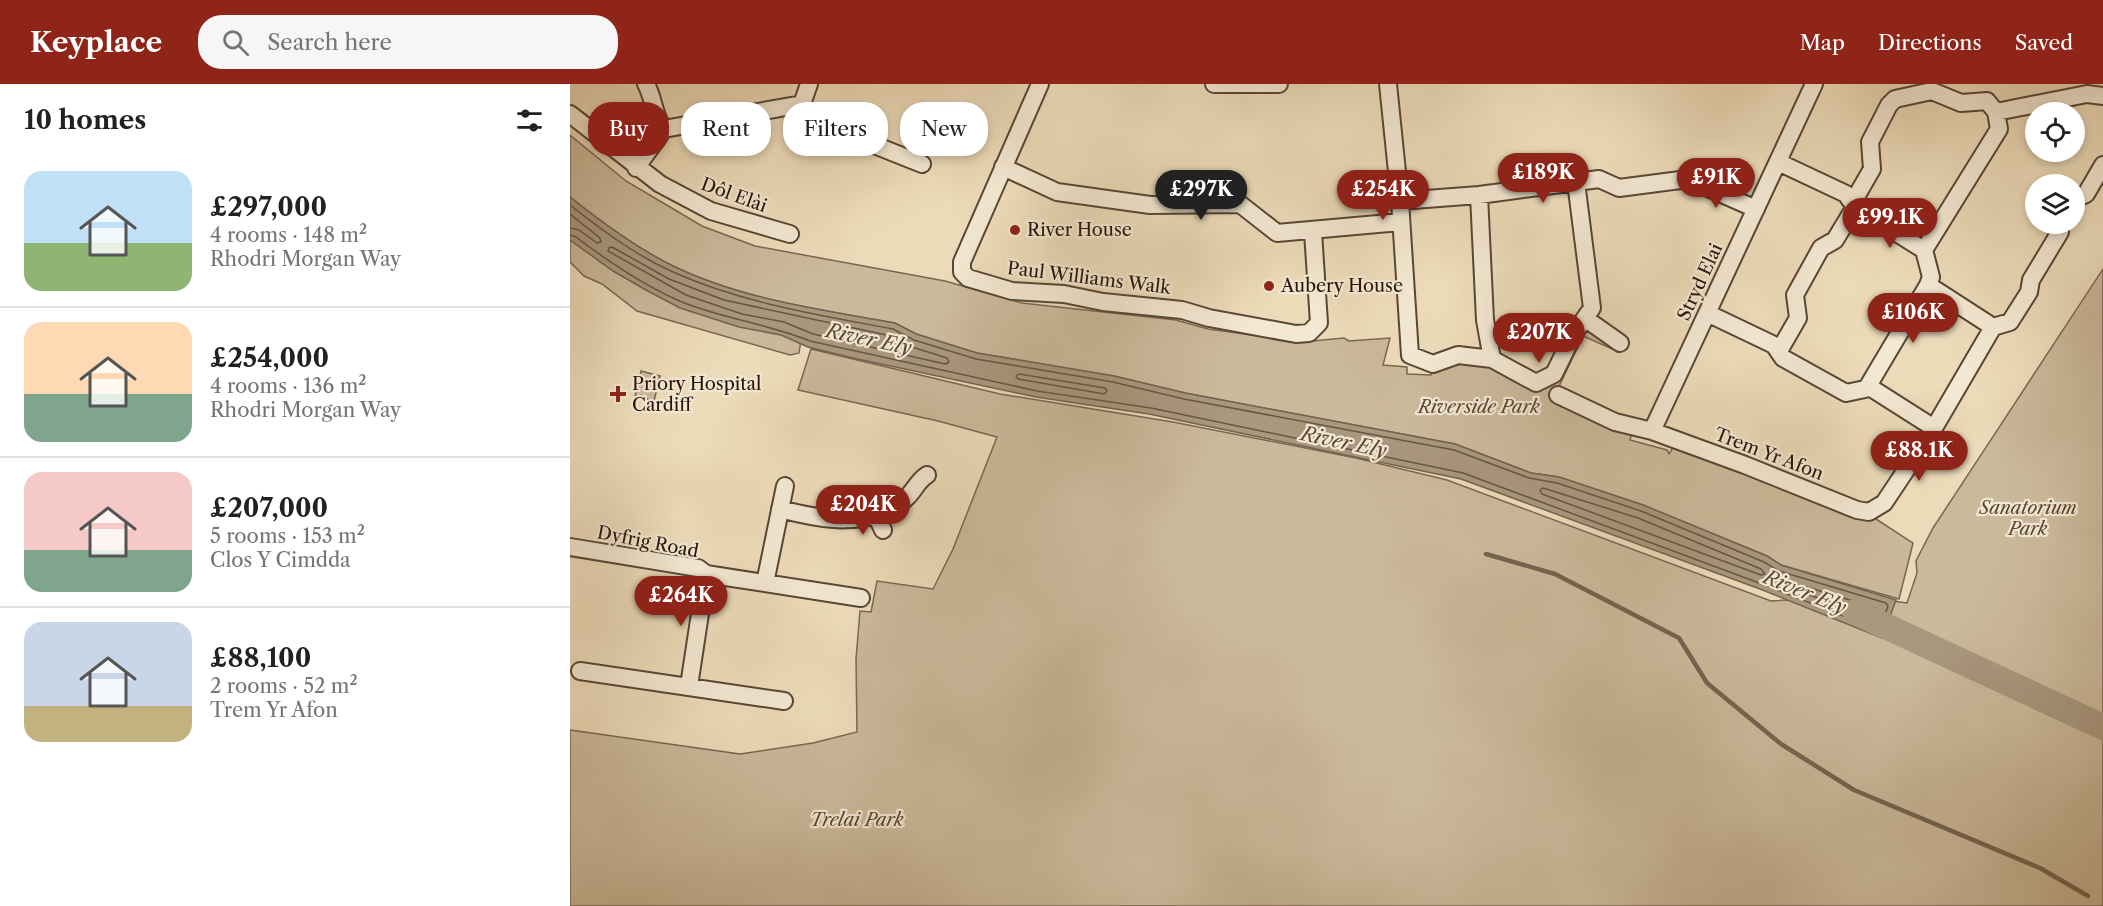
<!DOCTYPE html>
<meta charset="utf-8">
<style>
:root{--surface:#fff;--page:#f6f6f6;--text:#202124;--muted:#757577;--line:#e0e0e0;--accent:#8f2418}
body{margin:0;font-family:"Libre Caslon Text",serif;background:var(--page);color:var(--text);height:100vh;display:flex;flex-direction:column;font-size:22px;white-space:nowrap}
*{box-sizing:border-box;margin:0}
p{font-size:20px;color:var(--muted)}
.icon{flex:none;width:33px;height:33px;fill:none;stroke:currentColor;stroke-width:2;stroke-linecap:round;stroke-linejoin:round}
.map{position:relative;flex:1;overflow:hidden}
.details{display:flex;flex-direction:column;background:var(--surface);width:570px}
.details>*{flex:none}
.hud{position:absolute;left:18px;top:18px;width:570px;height:54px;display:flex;gap:12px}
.fabs{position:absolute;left:1455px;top:18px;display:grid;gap:12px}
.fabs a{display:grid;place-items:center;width:60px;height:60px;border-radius:50%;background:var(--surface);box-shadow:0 3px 9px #0003;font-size:30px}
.price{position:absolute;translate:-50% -51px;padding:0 14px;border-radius:21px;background:var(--accent);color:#fff;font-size:20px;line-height:39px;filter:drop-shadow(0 2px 3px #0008)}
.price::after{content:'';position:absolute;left:50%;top:36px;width:18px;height:14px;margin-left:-9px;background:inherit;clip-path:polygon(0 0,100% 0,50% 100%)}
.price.on{background:#222;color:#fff}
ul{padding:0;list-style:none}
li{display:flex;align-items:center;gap:18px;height:150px;padding:0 24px}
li+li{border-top:2px solid var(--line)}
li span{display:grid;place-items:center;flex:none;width:168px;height:120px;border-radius:18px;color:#555}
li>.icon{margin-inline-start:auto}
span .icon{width:72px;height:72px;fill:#fffc;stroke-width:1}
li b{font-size:26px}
h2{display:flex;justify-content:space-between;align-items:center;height:72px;padding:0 24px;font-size:26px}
.tag{padding:0 21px;border-radius:24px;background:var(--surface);box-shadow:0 3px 9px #0003;font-size:21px;line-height:54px}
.tag.on{background:var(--accent);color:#fff}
header{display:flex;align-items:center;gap:36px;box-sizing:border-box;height:84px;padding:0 30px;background:var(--accent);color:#fff}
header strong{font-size:28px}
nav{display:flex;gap:33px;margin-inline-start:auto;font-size:21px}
.search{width:420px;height:54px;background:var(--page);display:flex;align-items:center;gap:15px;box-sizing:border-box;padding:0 21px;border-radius:24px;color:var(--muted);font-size:22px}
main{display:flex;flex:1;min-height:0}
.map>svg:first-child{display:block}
</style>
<header>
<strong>Keyplace</strong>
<div class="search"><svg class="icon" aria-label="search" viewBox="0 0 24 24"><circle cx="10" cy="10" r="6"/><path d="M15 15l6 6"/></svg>Search here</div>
<nav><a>Map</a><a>Directions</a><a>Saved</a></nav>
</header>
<main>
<section class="details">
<h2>10 homes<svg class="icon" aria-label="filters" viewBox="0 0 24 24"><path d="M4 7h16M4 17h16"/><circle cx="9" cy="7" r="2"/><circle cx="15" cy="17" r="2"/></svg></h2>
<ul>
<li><span style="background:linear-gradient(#bfe0f5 60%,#8fb573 0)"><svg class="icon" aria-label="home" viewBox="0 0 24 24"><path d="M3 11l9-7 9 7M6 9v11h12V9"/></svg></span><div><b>£297,000</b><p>4 rooms · 148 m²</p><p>Rhodri Morgan Way</p></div></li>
<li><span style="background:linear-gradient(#ffd9b3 60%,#7fa58c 0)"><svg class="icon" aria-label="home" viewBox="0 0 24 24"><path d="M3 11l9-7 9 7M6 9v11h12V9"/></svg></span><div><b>£254,000</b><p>4 rooms · 136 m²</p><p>Rhodri Morgan Way</p></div></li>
<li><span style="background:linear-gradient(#f6c9c9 65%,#7fa58c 0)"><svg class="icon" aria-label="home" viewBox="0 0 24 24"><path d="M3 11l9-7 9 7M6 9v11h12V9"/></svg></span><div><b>£207,000</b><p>5 rooms · 153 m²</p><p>Clos Y Cimdda</p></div></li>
<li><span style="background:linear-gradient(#c9d6e8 70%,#c2b280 0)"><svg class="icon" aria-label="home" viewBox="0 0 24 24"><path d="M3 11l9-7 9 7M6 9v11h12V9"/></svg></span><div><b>£88,100</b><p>2 rooms · 52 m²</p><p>Trem Yr Afon</p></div></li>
</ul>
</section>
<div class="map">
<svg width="1533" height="822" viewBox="0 0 1533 822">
<rect width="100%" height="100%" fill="#ecdbb9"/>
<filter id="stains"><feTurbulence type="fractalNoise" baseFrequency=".00333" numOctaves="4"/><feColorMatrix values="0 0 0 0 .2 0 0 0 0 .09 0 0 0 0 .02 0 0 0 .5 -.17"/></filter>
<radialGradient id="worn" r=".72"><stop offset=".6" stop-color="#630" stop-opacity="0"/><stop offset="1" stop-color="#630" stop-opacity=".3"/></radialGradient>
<path fill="#cbb99b" stroke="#7a6652" stroke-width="1.5" d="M0 51 56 97 132 142 185 162 375 197 452 219 606 236 638 245 732 258 774 254 779 257 820 254 813 281 837 283V290L861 291 862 286 885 276 924 282 960 304 1014 246 1055 252 1049 268 1013 252 984 313 1062 348 1060 356 1097 366 1099 370 1104 362 1303 433 1343 459 1329 515 1211 481 1197 472 1073 421 989 393 961 389 885 360 615 309 544 292 407 269 346 250 325 239C251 226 171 215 103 182 65 163 33 139 0 113Z
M0 156 231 256 229 269 220 271 67 227 32 200 14 192 0 178Z
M1533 185V822H0V646L170 670 243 659 287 648 286 575 290 527 301 528 307 497 363 505 383 465 427 353 368 337 228 306 241 265 430 310 603 338 786 374 877 396 1201 517 1287 512 1337 519 1347 489 1346 477 1363 444Z
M71 287 90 292 84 317 65 312Z"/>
<path fill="#a9977e" stroke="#756350" stroke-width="1.5" d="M0 113C33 139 65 163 103 182 171 215 251 226 325 239L346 250 407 269 544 292 615 309 885 360 961 389 989 393 1073 421 1197 472 1211 481 1326 516 1312 554 1190 505 891 395 579 330 466 313 283 274 238 263 211 251 169 243 110 224 76 206 43 187 0 156Z"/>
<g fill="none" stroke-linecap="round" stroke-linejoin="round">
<path stroke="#685644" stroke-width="1.5" d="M0 121C32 146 65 171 103 188 172 219 249 231 323 245L344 256 406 275 543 298 614 315 884 366 959 394 987 399 1071 427 1194 478 1209 487 1316 519 1318 522 1310 544 1306 545 1192 500 893 389 581 324 467 307 240 257C199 240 154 235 112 218 74 202 39 178 6 153L0 151
M0 130 30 154 31 158 27 159 9 146 0 144
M42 163 99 195 154 216 321 252 342 263 377 274 379 278 375 280 243 250 214 238 172 230 116 211 38 167 39 164Z
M449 290 535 304 537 307 534 310 448 295 446 292Z
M973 404 1068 434 1191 485 1195 490 1191 491 972 410 970 406Z
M1237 503 1306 524 1305 534 1302 535 1235 509 1233 505Z"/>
<path stroke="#756350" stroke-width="4.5" d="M916 470 985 490 1109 554 1137 599 1211 660 1284 706 1470 784 1518 812"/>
<path stroke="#a9977e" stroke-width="26" d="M1285 528 1533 643"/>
<g stroke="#594636" stroke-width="20">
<path id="minor" d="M239 0 232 20 239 35 352 80
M470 0 392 178V188L398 194 442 207 494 210 533 218 612 226 639 234 726 250 739 249 749 239 743 148
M644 0H709
M818 0 830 117 840 271 863 280 888 271 922 275
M0 30 90 100 141 127 220 150
M94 45 232 20
M1208 78 1276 110 1285 123 1354 166 1361 193 1358 201 1423 243
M433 83 487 108 580 121 670 120 707 149 830 138
M66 84 94 45C84 34 84 14 76 0
M909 111 915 236 922 275 966 299 984 290 1003 251 1022 224 1006 98
M1504 115 1516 110 1533 81
M830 117 909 111 1029 95 1049 104 1118 95 1186 125
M1283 118 1302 85 1300 58 1319 21 1325 15 1362 7 1391 19 1417 17 1426 28 1517 10 1533 12
M1354 166 1429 45 1426 28
M1137 229 1204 261 1213 274 1276 309 1295 305 1298 302 1364 344
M1016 235 1050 259
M1209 267 1228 234 1225 211 1251 164 1265 156 1285 123
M1298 302 1358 201
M988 311 1045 338 1082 347 1175 381 1287 426 1299 428 1314 419 1364 344 1423 243 1440 238 1459 208 1461 196 1490 148 1489 140
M1082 347 1244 0
M210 425C252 436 299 445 335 415 344 408 347 397 357 391
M306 431 313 446
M0 463 128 484 136 490 291 514
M195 499 215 402
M10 587 214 617
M119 602 136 490"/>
</g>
<use href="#minor" stroke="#f3e8d2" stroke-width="16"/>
</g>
<g fill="#8f2418" stroke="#f3e8d2" stroke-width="2">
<circle cx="445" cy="146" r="6"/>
<circle cx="699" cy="202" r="6"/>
<path d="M45 301h6v6h6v6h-6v6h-6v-6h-6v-6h6z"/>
</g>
<g text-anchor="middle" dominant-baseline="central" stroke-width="4.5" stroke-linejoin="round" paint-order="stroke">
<g font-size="18" fill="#28140a" stroke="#f3e8d2">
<text transform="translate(164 111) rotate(20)">Dôl Elài</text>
<text transform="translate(519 194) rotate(7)">Paul Williams Walk</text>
<text transform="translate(1130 198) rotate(-65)">Stryd Elai</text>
<text transform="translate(1199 370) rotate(21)">Trem Yr Afon</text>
<text transform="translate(78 458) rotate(11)">Dyfrig Road</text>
</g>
<g font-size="18" fill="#28140a" stroke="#f3e8d2" text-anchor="start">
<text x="457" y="146">River House</text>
<text x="711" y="202">Aubery House</text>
<text x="62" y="300">Priory Hospital<tspan x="62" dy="21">Cardiff</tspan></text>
</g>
<g font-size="18" font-style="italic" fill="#594636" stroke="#f3e8d2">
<text x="909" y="323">Riverside Park</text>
<text x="1458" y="424">Sanatorium<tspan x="1458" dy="21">Park</tspan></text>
<text x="287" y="736">Trelai Park</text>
</g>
<g font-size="20" font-style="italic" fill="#5c4838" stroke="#f3e8d2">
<text transform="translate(299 255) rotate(12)">River Ely</text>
<text transform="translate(774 358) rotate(12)">River Ely</text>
<text transform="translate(1235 508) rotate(22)">River Ely</text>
</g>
</g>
<rect width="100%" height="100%" filter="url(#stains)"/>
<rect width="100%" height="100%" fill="url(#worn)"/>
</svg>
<div class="fabs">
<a><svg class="icon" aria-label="locate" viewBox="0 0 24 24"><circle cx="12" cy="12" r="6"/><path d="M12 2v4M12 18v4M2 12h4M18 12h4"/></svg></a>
<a><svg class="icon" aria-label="layers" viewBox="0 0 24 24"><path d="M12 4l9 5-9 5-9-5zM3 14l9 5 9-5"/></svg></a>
</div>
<b class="price" style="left:973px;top:120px">£189K</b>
<b class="price" style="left:1146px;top:125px">£91K</b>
<b class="price on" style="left:631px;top:137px">£297K</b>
<b class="price" style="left:813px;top:137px">£254K</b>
<b class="price" style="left:1320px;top:165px">£99.1K</b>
<b class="price" style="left:1343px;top:260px">£106K</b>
<b class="price" style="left:969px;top:280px">£207K</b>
<b class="price" style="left:1349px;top:398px">£88.1K</b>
<b class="price" style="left:293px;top:452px">£204K</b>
<b class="price" style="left:111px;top:543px">£264K</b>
<div class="hud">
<a class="tag on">Buy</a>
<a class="tag">Rent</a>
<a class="tag">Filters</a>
<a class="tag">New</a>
</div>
</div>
</main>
